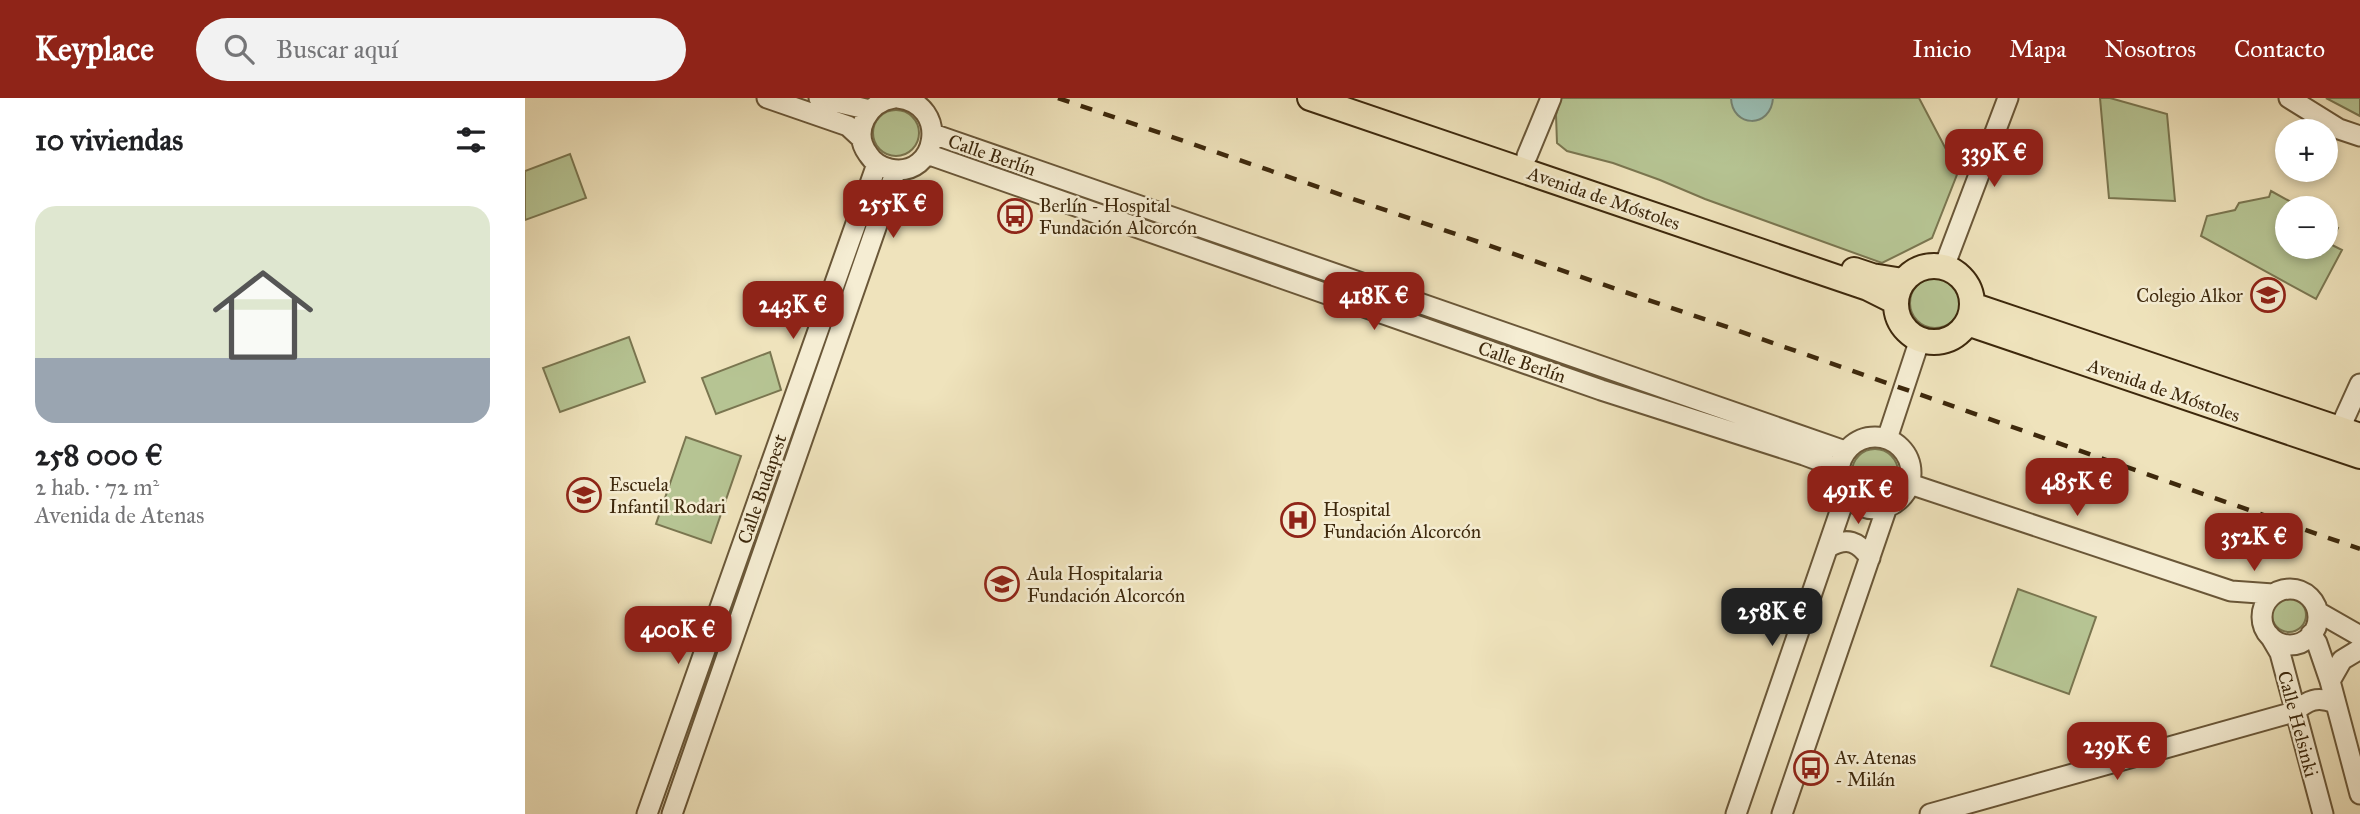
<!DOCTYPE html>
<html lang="es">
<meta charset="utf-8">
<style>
:root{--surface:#fff;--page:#f2f2f2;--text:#202124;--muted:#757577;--line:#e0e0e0;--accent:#8f2418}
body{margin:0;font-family:"IM FELL Great Primer",serif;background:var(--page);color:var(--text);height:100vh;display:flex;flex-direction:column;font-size:26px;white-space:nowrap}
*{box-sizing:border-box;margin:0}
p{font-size:23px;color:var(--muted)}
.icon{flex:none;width:38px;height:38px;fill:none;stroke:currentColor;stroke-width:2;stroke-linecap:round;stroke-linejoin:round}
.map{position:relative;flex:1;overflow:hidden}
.drawer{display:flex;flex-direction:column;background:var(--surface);width:525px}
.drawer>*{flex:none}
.controls{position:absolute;left:1750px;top:21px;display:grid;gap:14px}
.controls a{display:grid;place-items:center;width:63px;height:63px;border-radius:50%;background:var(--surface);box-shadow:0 4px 10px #0003;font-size:35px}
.price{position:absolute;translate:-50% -60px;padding:0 16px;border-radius:14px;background:var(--accent);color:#fff;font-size:23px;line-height:46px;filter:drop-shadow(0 2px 4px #0008)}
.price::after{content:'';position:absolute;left:50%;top:42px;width:21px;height:16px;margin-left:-10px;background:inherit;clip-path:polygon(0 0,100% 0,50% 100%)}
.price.selected{background:#222;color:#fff}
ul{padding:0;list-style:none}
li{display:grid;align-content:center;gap:14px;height:371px;padding:0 35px}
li+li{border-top:2px solid var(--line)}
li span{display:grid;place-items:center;height:217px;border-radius:21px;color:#555}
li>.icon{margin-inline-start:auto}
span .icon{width:126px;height:126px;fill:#fffc;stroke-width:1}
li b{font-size:30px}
h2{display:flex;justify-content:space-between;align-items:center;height:84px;padding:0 35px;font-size:30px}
header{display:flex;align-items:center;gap:42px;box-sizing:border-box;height:98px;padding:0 35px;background:var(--accent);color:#fff}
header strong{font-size:33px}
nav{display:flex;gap:38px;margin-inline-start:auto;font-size:24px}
.search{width:490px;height:63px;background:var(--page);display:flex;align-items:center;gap:18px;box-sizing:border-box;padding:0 24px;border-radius:38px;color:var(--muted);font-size:26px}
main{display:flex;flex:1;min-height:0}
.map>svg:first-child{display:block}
</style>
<header>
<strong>Keyplace</strong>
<div class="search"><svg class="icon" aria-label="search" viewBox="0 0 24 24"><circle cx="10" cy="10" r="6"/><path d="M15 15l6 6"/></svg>Buscar aquí</div>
<nav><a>Inicio</a><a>Mapa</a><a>Nosotros</a><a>Contacto</a></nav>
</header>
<main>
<section class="drawer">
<h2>10 viviendas<svg class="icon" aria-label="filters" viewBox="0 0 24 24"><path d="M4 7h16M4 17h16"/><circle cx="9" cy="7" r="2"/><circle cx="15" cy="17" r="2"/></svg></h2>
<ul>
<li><span style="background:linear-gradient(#dfe7d0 70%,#9aa5b1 0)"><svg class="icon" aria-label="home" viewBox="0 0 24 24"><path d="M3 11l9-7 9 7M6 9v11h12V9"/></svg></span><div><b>258 000 €</b><p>2 hab. · 72 m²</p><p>Avenida de Atenas</p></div></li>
</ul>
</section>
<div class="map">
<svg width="1835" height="716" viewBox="0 0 1835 716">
<rect width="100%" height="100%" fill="#efe3bc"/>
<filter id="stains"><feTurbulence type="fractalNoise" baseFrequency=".00286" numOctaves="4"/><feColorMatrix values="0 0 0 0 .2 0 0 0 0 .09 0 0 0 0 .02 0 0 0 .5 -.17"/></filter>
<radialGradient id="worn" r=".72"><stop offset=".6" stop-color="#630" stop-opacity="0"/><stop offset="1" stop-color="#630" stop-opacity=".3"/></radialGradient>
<path fill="#b6c493" stroke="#7a7650" stroke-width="2" d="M1036 0H1394L1433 74 1407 140 1357 165 1180 101 1135 82 1088 65 1042 53 1032 45 1031 17Z
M1575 0H1585L1642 16 1650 103 1584 100Z
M1801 0H1835V18Z
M348 35a23 23 0 1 1 46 0a23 23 0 1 1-46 0Z
M45 56 61 100 0 122V73Z
M1746 93 1777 110H1762V149H1801V123L1813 130 1805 146 1817 152 1791 201 1676 138 1682 118 1710 112 1714 105 1744 99Z
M1385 205a25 25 0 1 1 50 0a25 25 0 1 1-50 0Z
M104 239 120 284 35 314 18 270Z
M245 254 256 292 191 316 177 280Z
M161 339 216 358 186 445 131 426Z
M1327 374a23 23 0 1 1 46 0a23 23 0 1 1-46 0Z
M1493 491 1571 519 1544 596 1466 568Z
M1747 517a17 17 0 1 1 34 0a17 17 0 1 1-34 0Z"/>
<path fill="#9abeb4" stroke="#758271" stroke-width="2" d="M1206 0H1248C1246 31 1207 30 1206 0Z"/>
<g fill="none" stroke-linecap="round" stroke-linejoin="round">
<g stroke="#6a5738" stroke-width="23">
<path id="minor" d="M242 0 323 28 336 40
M294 0 345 12
M369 0C343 4 326 33 343 56 348 64 356 69 365 71 413 81 425 6 373 0
M1764 0 1814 31 1835 38
M408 36 1320 353
M402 56 1076 292 1279 357 1298 364 1313 375
M1002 58 1026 0
M1419 169 1483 0
M1815 330 1835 286
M1314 375a36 36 0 1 1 72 0a36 36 0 1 1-72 0Z
M1362 341 1395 241
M1385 386 1706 493 1748 496
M1304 449C1322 439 1333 443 1345 460
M1737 519a28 28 0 1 1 56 0a28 28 0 1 1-56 0Z
M1793 514 1835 538
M1786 536 1792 545 1805 583 1835 696
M1745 538 1755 555 1798 716
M1805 583 1817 562 1835 551
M122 716 352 66
M147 716 371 72
M1211 716 1321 396
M1257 716 1362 409
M1405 716 1769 614C1783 602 1792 598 1810 605"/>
</g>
<g stroke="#3d280c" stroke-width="28">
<path id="major" d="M785 0 1343 190 1371 204
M1371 206a38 38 0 1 1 76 0a38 38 0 1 1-76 0Z
M1329 172 1347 178 1378 183
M1447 207 1835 338
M1442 225 1835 358"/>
</g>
<use href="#minor" stroke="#f5edd3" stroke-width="19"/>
<use href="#major" stroke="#efe3bc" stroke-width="24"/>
<path stroke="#3d280c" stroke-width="4.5" stroke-dasharray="12 12" stroke-linecap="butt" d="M533 0 1211 232 1835 451"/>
</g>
<defs>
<g id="bus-ring" transform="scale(1.75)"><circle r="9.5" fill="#f5edd3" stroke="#8f2418" stroke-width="1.5"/><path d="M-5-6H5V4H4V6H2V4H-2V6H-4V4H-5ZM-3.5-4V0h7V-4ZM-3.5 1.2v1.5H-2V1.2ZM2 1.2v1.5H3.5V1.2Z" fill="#8f2418"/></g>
<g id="school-ring" transform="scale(1.75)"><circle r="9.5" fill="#f5edd3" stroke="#8f2418" stroke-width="1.5"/><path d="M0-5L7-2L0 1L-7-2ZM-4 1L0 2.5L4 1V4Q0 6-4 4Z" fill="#8f2418"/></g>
<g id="hospital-ring" transform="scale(1.75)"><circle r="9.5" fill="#f5edd3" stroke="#8f2418" stroke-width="1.5"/><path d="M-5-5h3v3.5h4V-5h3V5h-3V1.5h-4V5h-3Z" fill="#8f2418"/></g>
</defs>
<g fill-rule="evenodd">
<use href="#bus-ring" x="490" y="118"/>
<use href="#school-ring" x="1743" y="197"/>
<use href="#school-ring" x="59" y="397"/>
<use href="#hospital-ring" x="773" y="422"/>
<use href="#school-ring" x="477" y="486"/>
<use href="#bus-ring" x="1286" y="670"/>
</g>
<g text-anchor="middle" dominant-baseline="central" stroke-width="5" stroke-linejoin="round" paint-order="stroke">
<g font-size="19" fill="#3d280c" stroke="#f5edd3">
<text transform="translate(467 57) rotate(19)">Calle Berlín</text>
<text transform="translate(1079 100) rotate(19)">Avenida de Móstoles</text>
<text transform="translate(997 264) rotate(19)">Calle Berlín</text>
<text transform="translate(1639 292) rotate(19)">Avenida de Móstoles</text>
<text transform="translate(237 391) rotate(-71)">Calle Budapest</text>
<text transform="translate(1773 626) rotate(75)">Calle Helsinki</text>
</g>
<g font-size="19" fill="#3d280c" stroke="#f5edd3" text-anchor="start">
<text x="514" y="107">Berlín - Hospital<tspan x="514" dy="22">Fundación Alcorcón</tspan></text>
<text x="1718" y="197" text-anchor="end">Colegio Alkor</text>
<text x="84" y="386">Escuela<tspan x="84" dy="22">Infantil Rodari</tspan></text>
<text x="798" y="411">Hospital<tspan x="798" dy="22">Fundación Alcorcón</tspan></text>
<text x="502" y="475">Aula Hospitalaria<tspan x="502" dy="22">Fundación Alcorcón</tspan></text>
<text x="1310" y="659">Av. Atenas<tspan x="1310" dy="22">- Milán</tspan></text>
</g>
</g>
<rect width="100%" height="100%" filter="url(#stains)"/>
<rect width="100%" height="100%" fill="url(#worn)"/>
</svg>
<div class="controls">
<a>+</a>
<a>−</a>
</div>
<b class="price" style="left:1469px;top:91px">339K €</b>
<b class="price" style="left:368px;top:142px">255K €</b>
<b class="price" style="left:849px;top:234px">418K €</b>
<b class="price" style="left:268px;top:243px">243K €</b>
<b class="price" style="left:1552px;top:420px">485K €</b>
<b class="price" style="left:1333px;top:428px">491K €</b>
<b class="price" style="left:1729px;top:475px">352K €</b>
<b class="price selected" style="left:1247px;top:550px">258K €</b>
<b class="price" style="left:153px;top:568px">400K €</b>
<b class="price" style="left:1592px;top:684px">239K €</b>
</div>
</main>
